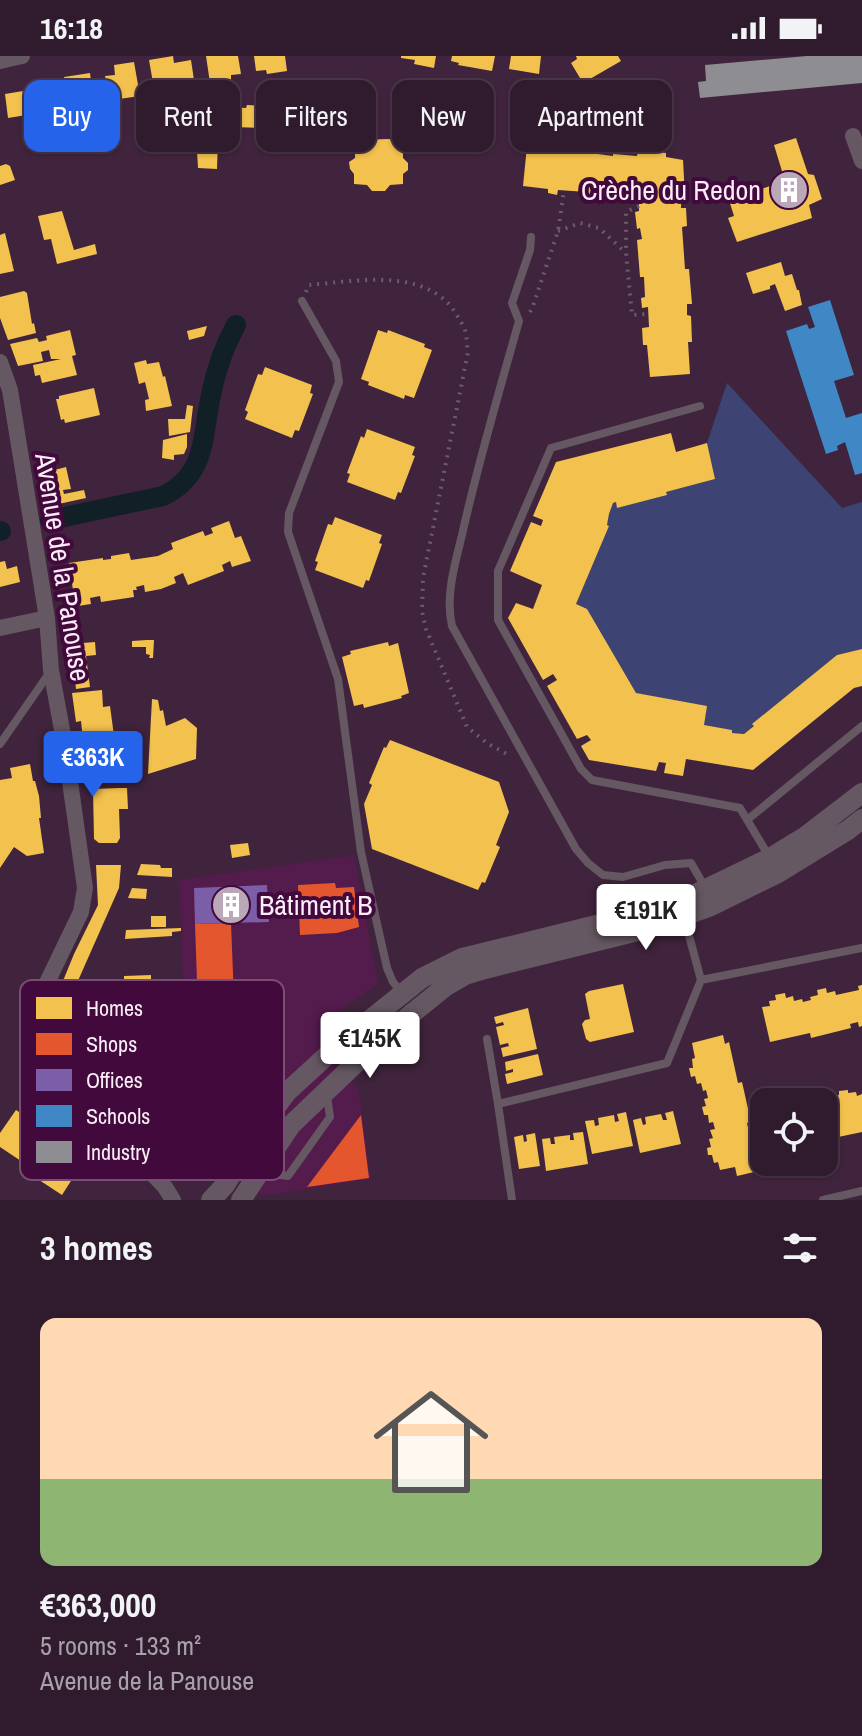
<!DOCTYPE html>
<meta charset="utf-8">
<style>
:root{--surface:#301b2e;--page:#3c283a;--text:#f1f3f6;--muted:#a8a1aa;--line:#4b394a;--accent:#2563eb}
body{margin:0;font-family:"Archivo Narrow",sans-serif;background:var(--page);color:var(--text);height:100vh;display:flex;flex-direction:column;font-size:30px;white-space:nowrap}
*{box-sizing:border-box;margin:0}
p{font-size:26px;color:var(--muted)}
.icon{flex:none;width:44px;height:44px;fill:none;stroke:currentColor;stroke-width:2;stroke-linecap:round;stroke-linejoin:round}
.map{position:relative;height:1144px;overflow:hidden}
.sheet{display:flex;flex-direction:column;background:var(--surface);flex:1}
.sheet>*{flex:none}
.banner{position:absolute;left:24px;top:24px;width:814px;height:72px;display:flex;gap:16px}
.controls{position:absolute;left:750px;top:1032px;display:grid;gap:16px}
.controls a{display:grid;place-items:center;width:88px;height:88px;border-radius:16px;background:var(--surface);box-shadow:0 2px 6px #0004,0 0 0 2px var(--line);font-size:40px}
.price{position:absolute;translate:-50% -68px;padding:0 18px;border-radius:8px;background:#fff;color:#222;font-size:26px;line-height:52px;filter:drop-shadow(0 2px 4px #0008)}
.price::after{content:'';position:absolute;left:50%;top:48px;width:24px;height:18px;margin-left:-12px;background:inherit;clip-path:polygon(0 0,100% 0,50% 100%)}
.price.current{background:var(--accent);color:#fff}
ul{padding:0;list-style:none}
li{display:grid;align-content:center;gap:16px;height:424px;padding:0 40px}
li span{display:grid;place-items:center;height:248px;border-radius:16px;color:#555}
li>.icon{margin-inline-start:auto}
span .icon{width:144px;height:144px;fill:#fffc;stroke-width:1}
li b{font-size:34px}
h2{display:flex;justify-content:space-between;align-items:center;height:96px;padding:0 40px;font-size:34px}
.chip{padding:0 28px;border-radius:16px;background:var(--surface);box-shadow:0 2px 6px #0004,0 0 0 2px var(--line);font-size:28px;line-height:72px}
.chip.current{background:var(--accent);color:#fff}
.status{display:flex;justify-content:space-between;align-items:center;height:56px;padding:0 40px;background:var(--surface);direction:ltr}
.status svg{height:22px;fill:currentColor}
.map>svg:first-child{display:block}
</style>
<div class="status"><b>16:18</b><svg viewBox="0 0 49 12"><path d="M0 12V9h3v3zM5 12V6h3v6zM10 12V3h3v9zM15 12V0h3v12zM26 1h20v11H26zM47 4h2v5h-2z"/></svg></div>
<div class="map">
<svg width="862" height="1144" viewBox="0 0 862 1144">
<rect width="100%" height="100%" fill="#40243d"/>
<path fill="#541b4d" d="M354 799 378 928 351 946 318 975 359 1037 371 1123 261 1140 238 1077 189 1078 179 824Z"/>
<path fill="#3d4474" d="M727 327 842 452 862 446V593L837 599 753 668 754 670 744 678 732 677V674L704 669 636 637 576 548 609 470 607 469 609 458 613 447 616 446 617 452 666 439V436L715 423 707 387Z"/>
<path fill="#f2c14e" d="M173 0 174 7 191 4 194 24 161 29 160 26 153 27 149 4Z
M206 0H238L241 18 231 19V24L210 27Z
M254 0H285L287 15 267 18 266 14 256 15Z
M401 0H436L434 12 414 8 415 4 401 2Z
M452 0H495L492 15 458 9 459 7 451 5Z
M511 0H541L539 18 509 13Z
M576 0H618L621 5 583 27 571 7 577 3Z
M134 6 140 40 119 43V38L109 40 105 20 115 19 114 9Z
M90 17 93 40 86 41V45L53 50 50 30 65 28 64 21Z
M35 33 39 57 8 62 5 38Z
M304 36 307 47 295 51 294 48 287 50 285 40Z
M277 44 275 75 261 74 262 72 233 71 218 83 217 113 198 112 196 78 231 51 246 52 247 49 262 50Z
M172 65H192V88H172Z
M796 82 808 118 814 119 822 143 809 149 812 162 737 186 728 162 734 160 729 144 785 125 774 89Z
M390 83 391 85H403V102L408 107V114L403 118V128L390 129 385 135H372L367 129 354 128V118L350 113 349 106 355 102V84Z
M556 88 590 92V97L613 100V98L637 100 638 93 666 97V101L683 104 685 140 681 142V152H686L687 170 682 171 685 213H689L692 248H687V259L691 260 692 286H688L690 318 650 321 647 289H643L642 272 649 271 648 251 642 252 641 242 645 241 644 221H640L637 184 642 183 640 172 637 173 635 156 639 155V146L603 142 604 138 597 137 596 141 586 140 587 136 558 134 557 139 548 137V133L523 130 527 90 555 93Z
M6 108 10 110 15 124 0 129V110Z
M62 155 74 194 95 188 97 198 57 208 51 183 44 184 38 160Z
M5 177 14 215 0 218V179Z
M781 206 785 220 792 218 797 234H799L802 249 785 255 775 228 770 230V233L753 238 746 217Z
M24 235 27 237 32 268 34 267 36 277 8 284 0 262V241Z
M207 270 204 280 189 284 187 275Z
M70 274 76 299 72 300 77 319 42 327 40 319 35 320 33 309 61 303H51L49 294 41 296 43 305 18 310 10 288 37 282 39 286 47 284 46 280Z
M378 274 387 277 388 274 425 288 424 291 432 294 414 342 405 339 404 343 368 329 369 326 361 323Z
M146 304 147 308 159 306 163 321 165 320 172 350 146 355 145 344 149 343 145 326 139 328 134 307Z
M265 311 312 329 310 337 313 338 299 375 295 374 292 382 245 363 248 356 245 354 258 318 262 319Z
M94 332 100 359 65 367 64 363 61 364 56 343H59V340Z
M187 349 193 350 190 376 169 380 168 363H185Z
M367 373 415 391 412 399 415 400 401 437 398 436 395 444 347 426 350 418 347 417 361 380 364 382Z
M671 377 676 396 707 387 715 423 666 436 667 439 617 452 616 446 613 447 609 458 607 469 609 470 576 548 587 553 636 637 707 650 704 669 732 674V677L744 678 754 670 752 668 837 599 862 593V630L854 632 753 714 686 703 683 720 664 717 666 707 659 706 656 715 589 704 581 690 591 684 587 679 577 683 547 630 557 624 553 618 543 624 508 562 516 547 533 553 542 529 510 515 531 466 541 470 543 464 533 460 556 406Z
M187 378V391L184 398 174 399V404L162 402 163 384Z
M66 411 71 433 63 434 64 438 84 434 86 442 45 451 39 418Z
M335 461 382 479 379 487 382 488 369 525 366 524 363 532 315 514 318 506 315 505 328 468 332 469Z
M229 465 235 482 241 480 251 505 232 511 230 505 222 509 224 515 188 529 183 517 174 521 176 527 161 533 145 536 144 529 136 531 137 534H133L134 541 101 546 100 540 90 542 91 548 71 551 68 535 73 534 69 507 103 502V504L111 503V500L129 497 131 504 158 500 173 493 171 487 203 475 205 480 213 477 211 472Z
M5 505 7 513 17 510 20 526 0 531V506Z
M147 584H154L153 602H149L150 599 146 598V591H132V585Z
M95 586 96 599 86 600 90 631 76 633 71 588Z
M388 586 389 590 398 587 409 637 401 640 402 642 364 652 363 648 354 650 342 601 351 598 350 595Z
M102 634 103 651 110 650 114 680 83 684 81 665 76 666 72 637Z
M152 643 158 644 160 655 163 654 166 670 185 662 197 672 196 703 148 718Z
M390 684 499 726 509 756 496 789 500 791 485 827 482 826 478 834 372 793 364 748 372 729 369 727 384 691 386 692Z
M111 686 112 690 123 689V711L113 712V724L100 725 98 713H87L86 692 100 691V687Z
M30 708 33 725H35L39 740 41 762H39L44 797 27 800 14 791 0 812V724L12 722 10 712Z
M119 732H127L128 753H119L120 782 117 787H99L94 783 93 733Z
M248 787 250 799 232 802 230 789Z
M141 808 160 809 161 812H172V821L137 819Z
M96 809H121L119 832 77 927 71 946 56 942 74 898 98 849Z
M132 832 147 833 146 843 128 842Z
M151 860H166V871H151Z
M181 872V875L172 876V880L125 883 126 874Z
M151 919V947H124V920Z
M623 928 634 976 590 986 586 983 582 968 585 964 590 963 585 938 589 935Z
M862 929V970L859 971 858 966 850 968 851 972 811 982 810 977 770 986 762 951 770 950 769 945 776 944 775 939 785 937 786 942 793 940 794 945 802 943 803 946 811 944 810 941 818 939 817 934 826 932 827 937 835 935 836 939 859 934 858 930Z
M528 952 537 993 503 1001 501 992 509 990 508 987 500 989 496 971 504 969 503 966 496 968 494 961Z
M723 979 725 988 729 986 738 1027 742 1026 751 1066 747 1067 756 1107 752 1108 754 1116 737 1120 735 1111 720 1114 718 1106 714 1107 712 1099H708L707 1092 711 1091 709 1083 713 1082 710 1074 715 1073 713 1066 709 1067 708 1059H704L702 1051 706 1050 704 1043 708 1042 706 1034 703 1035 701 1027 697 1028 695 1020 691 1021 689 1012H693L692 1003 695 1002 692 987Z
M538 998 543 1019 507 1028 505 1018 513 1016V1013L506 1015 505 1006Z
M848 1034V1037L856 1036 857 1040 862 1038V1076L824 1084V1047L833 1045 832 1041 839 1039V1035Z
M16 1054 58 1082 54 1087 83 1106 62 1139 33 1120 36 1115 0 1091V1077Z
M673 1055 681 1088 640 1097 633 1064 641 1062 643 1069 646 1068 645 1061 661 1058 663 1064H667L665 1057Z
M626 1056 633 1090 592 1098 585 1065 594 1064 595 1070 599 1069 598 1062 614 1059 615 1066 619 1065 617 1058Z
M583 1076 588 1108 546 1115 542 1083 550 1082 551 1088H555L554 1081 570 1079V1084H574L573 1077Z
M535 1077 540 1110 519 1113 514 1081 523 1079 524 1086 527 1085 526 1079Z"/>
<path fill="#e4572e" d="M335 827 336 832 354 831 359 871 337 877 300 879 298 829Z
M231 867 238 1043 197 1044 194 984 199 983 195 868Z
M361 1059 369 1122 307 1131Z"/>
<path fill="#7b5ea7" d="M267 829 269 866 195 868 194 832Z"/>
<path fill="#3f88c5" d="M830 244 854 319 834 325 846 362 862 357V417L855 419 845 386 837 390 838 394 826 398 786 275 807 268 809 273 815 271 808 251Z"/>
<path fill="#8d8d92" d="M807 0H862V27L700 42 698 26 706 25 705 9Z"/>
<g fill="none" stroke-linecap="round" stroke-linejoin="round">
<path stroke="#112026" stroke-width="20" d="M50 464 163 440C207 419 202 380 211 339 216 314 223 292 236 269
M0 475H1"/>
<path stroke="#6b5d69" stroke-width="4" stroke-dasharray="2 6" stroke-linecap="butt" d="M639 150 626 156V197L632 259 648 258
M558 175 580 167 599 172 626 197
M306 236 309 229C357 225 430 210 458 261 461 266 465 272 466 278 467 284 467 290 468 296L423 522 422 555 426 573 467 671 487 687 507 698
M530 256 532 253 558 175 564 134"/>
<path stroke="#655862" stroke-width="8" d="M531 181 530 194 512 247 519 265C499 336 478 407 462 479 455 508 445 540 452 570L576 793 588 807 603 819 623 821 665 809 691 807 706 833
M302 245 336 305 339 326 289 457 288 476 338 623 361 796 387 912 393 926 402 937
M700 350 551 392 498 515V564L581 713 592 724 740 752 770 802
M0 688 50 616
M747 764 862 670
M684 861 701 924 862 892
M487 983 498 1048 667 1007 701 924
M498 1048 512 1144
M260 1116 288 1120 330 1061 327 1040
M823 1144 862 1135"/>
<path stroke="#655862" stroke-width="16" d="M0 5 22 0
M853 80 862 105
M0 306 10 334 47 562 51 614 65 690 85 832 81 856 43 935 39 958 42 992 59 1020 99 1070 144 1109 165 1131 173 1144
M0 572 47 562"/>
<path stroke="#655862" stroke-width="20" d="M211 1144 225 1129 264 1067 286 1037 335 992 422 922 462 902 645 857 679 846 770 802 806 780 862 737
M241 1144 291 1069 383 981 446 930 465 919 485 913 650 872 711 850 778 817 848 774 862 763"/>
</g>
<defs>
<g id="building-disc" transform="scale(2)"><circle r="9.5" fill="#baa7b7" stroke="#420a3c"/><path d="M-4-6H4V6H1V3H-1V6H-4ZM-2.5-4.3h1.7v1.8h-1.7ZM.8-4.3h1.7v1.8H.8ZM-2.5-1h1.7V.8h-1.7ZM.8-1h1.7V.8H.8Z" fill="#fff"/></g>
</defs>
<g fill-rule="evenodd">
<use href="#building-disc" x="789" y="134"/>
<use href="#building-disc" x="231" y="849"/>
</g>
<g text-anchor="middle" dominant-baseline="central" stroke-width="8" stroke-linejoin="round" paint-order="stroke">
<g font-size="28" fill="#fbedf8" stroke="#420a3c" text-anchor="end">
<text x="761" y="134">Crèche du Redon</text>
<text x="259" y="849" text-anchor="start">Bâtiment B</text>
</g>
<g font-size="28" fill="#fbedf8" stroke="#420a3c">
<text transform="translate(63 511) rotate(81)">Avenue de la Panouse</text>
</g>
</g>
<rect x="20" y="924" width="264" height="200" rx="12" fill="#420a3c" stroke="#7a4e74" stroke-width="2"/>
<rect x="36" y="941" width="36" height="22" fill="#f2c14e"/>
<rect x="36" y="977" width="36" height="22" fill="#e4572e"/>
<rect x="36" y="1013" width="36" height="22" fill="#7b5ea7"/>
<rect x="36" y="1049" width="36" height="22" fill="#3f88c5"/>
<rect x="36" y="1085" width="36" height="22" fill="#8d8d92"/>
<g font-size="22" fill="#fbedf8">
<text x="86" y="960">Homes</text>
<text x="86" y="996">Shops</text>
<text x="86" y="1032">Offices</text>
<text x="86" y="1068">Schools</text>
<text x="86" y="1104">Industry</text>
</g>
</svg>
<div class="controls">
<a><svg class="icon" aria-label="locate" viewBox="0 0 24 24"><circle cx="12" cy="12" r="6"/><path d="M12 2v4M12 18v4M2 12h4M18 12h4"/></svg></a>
</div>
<b class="price current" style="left:93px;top:743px">€363K</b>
<b class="price" style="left:646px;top:896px">€191K</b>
<b class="price" style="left:370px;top:1024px">€145K</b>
<div class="banner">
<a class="chip current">Buy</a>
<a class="chip">Rent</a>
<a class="chip">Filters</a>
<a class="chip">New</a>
<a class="chip">Apartment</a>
</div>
</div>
<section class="sheet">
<h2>3 homes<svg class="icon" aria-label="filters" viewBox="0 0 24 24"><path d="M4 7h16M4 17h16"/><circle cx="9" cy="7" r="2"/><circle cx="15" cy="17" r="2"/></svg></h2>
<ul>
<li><span style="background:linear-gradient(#ffd9b3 65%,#8fb573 0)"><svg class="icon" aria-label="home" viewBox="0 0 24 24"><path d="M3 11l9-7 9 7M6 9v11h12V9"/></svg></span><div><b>€363,000</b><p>5 rooms · 133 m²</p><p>Avenue de la Panouse</p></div></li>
</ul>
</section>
